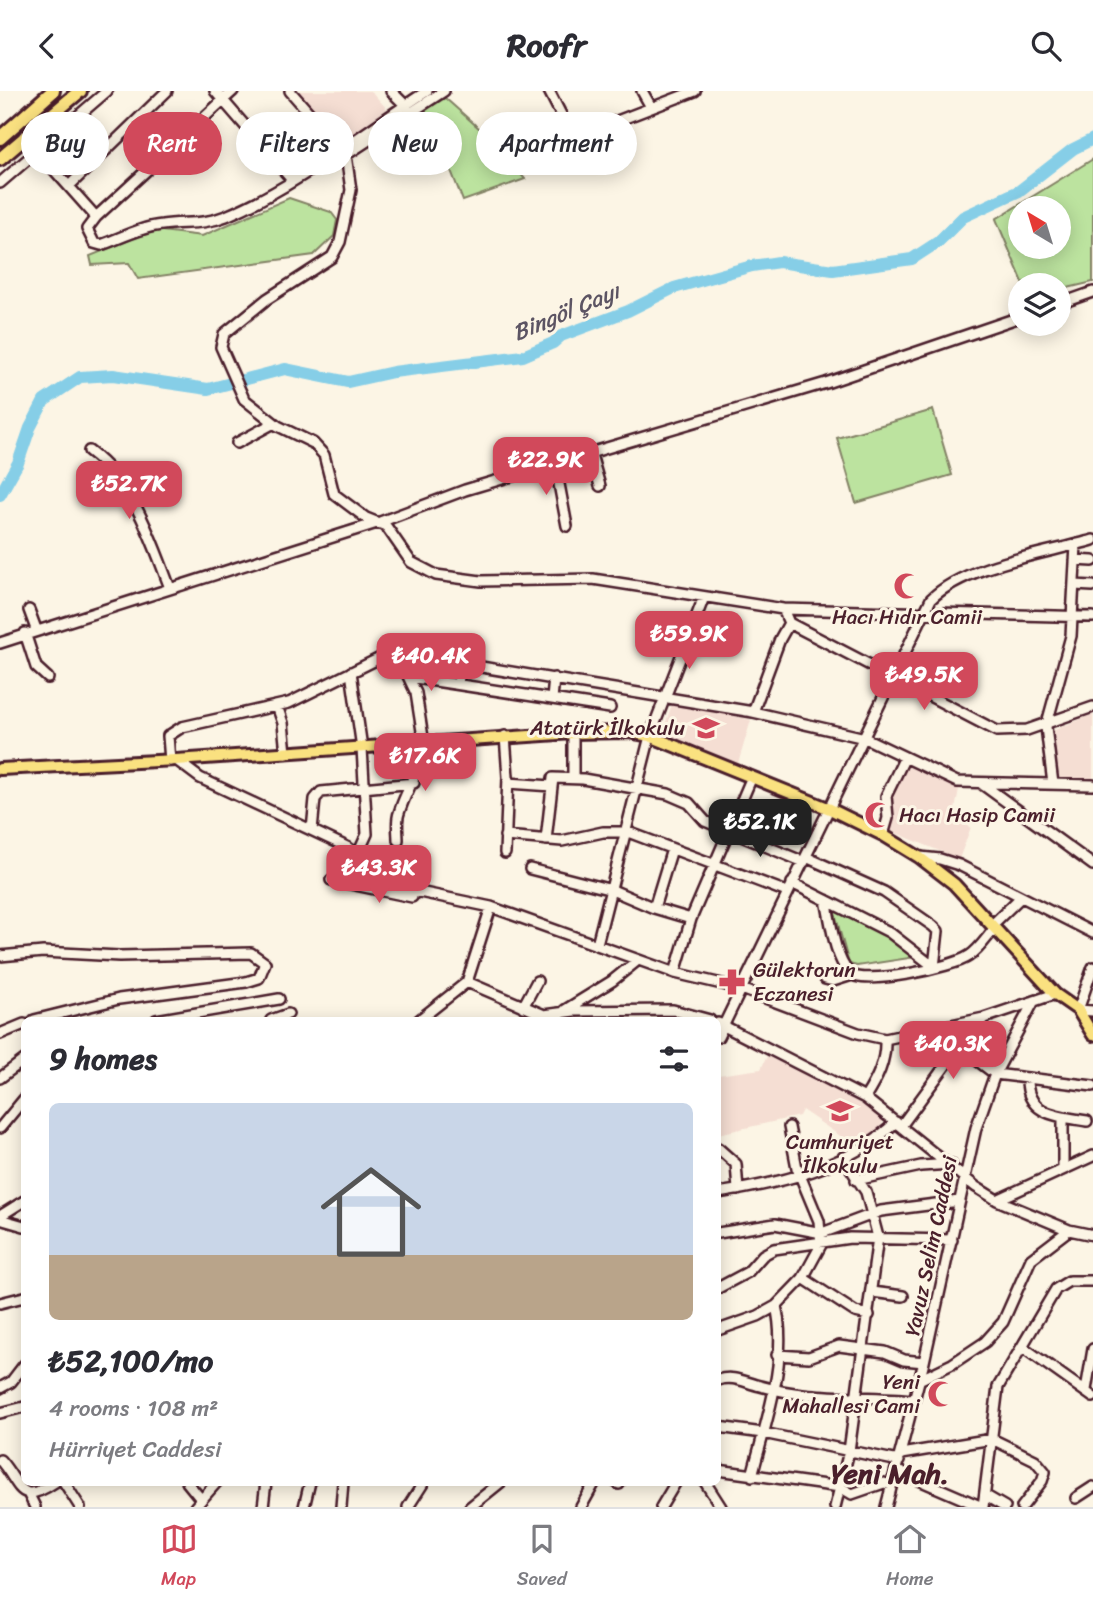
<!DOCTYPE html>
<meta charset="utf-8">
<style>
:root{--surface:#fff;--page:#f2f2f3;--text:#2b2b33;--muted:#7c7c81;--line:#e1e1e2;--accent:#d1495b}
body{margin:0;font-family:Sriracha,sans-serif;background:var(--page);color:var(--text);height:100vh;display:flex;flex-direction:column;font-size:26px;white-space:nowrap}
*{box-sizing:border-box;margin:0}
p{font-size:23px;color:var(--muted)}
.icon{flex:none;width:38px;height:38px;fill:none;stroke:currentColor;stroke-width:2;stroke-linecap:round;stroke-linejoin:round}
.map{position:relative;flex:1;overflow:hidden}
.details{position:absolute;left:21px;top:926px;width:700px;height:469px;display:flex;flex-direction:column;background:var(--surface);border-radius:10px;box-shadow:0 4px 18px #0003}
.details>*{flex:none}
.guide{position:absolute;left:21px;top:21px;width:700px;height:63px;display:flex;gap:14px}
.needle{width:46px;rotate:322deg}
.buttons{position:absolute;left:1008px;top:105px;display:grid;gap:14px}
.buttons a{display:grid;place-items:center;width:63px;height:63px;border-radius:50%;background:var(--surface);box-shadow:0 4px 18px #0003;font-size:35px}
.price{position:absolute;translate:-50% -60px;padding:0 16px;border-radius:14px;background:var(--accent);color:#fff;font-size:23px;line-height:46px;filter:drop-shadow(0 2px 4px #0008)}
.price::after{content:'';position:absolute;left:50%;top:42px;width:21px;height:16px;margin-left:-10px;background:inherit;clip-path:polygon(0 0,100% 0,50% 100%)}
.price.active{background:#222;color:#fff}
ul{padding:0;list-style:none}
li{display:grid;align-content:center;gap:14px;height:371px;padding:0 28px}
li span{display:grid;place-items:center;height:217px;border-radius:10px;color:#555}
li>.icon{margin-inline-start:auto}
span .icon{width:126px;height:126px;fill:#fffc;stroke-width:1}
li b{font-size:30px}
h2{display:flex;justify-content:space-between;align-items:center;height:84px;padding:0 28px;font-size:30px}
.tag{padding:0 24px;border-radius:32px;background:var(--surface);box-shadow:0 4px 18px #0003;font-size:24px;line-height:63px}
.tag.active{background:var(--accent);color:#fff}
header{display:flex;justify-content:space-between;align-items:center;height:91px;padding:0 28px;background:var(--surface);font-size:32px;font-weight:800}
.tabs{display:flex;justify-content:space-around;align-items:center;height:98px;border-top:2px solid var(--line);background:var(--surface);font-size:19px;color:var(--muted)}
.tabs a{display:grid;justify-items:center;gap:4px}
.tabs .active{color:var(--accent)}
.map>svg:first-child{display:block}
</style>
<header><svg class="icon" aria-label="back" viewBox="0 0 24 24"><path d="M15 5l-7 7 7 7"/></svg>Roofr<svg class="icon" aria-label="search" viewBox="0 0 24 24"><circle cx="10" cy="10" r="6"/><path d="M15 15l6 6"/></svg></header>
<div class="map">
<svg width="1093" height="1416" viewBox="0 0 1093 1416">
<rect width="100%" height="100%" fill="#fcf5e5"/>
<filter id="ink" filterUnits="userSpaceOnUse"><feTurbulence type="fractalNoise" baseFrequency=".0143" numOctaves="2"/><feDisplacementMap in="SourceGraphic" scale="14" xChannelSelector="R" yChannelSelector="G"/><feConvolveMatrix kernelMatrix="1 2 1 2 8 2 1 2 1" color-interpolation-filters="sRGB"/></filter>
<g filter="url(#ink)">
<path fill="#f5ded3" d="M298 0H371L387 18 340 52Z
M673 610 751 629 737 676 661 646Z
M1093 623V690L1060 691 1056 687 1050 641Z
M907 670 959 698 953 729 971 736 959 768 889 739 893 721 889 706Z
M767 965 860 1009 878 1021 884 1028 877 1042 855 1055 802 1019 799 1025 718 1043V984L761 978Z"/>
<path fill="#bce39f" stroke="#838165" stroke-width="2" fill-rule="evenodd" d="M445 7 489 46 525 88 463 110 439 49 423 46 427 30 423 21Z
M1093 68V191L1059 199V194H1024L996 128ZM1020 117H1059V156H1020Z
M289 107 331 121 337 129 334 145 314 164 138 188 129 172 92 174 90 165 154 139 202 145Z
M933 319 952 384 856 412 837 347Z
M834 819 866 831 916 866 857 875 849 873Z"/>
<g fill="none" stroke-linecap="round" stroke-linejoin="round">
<path stroke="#86cee7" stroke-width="12" d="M0 404 18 372 30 337 44 310 80 286 113 284 208 298 285 278 348 291 393 281 523 265 553 252 561 245 628 220 674 197 752 175 779 171 833 179 912 168 938 151 963 126 1019 100 1073 58 1093 48"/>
<g stroke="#4a1f2b" stroke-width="14">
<path id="minor" d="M215 0 292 89
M233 0 96 126 87 138 94 152 101 154C121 147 141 136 162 134 185 131 204 134 226 125 298 95 362 42 427 0
M290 0 346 64 351 99 340 151 332 166 267 208 224 243 221 256 244 308 278 335 313 352 324 364 334 403 366 427 386 435 411 471 436 484 481 490 593 488 783 518 1093 526
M391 0 407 16
M549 0 573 47 695 0
M642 0 651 16
M24 45 96 126
M316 79 346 64 444 0
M0 92 107 0
M69 95 167 0
M1059 213 1093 201
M237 352 274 332
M89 360C135 395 150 445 170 497
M590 360 600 395
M555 372 567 435
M1075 469 1093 470
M1074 494 1093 495
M783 518 789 532 997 640 1027 639 1093 616
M29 519 36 538
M25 542 36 576 48 587
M0 552 380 431 465 399 826 292 1020 226
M397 562 416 602 424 653
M351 581 362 657 367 743 358 763
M409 586 610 617
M458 593 461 571
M552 608 554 587
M277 615 283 632 286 662
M753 621 780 548 789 532
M573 642V687
M176 669 200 687 347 756 405 798 491 816 675 882 739 897 858 942 885 948 984 927 1055 903
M170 670 168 645 182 636 289 612 382 566 397 562 753 621 865 647 957 691 1093 694
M508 692 552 695
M982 693 1093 774
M1053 693 1046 636 1071 545 1076 454
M312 739 315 708 321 701 414 692
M883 744 888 727 886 705 905 666
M505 745 562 750 603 741H628L787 801
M398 749C398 741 396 730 399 722 408 692 419 690 419 654
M546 749 553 687 583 688 668 703 689 712 705 730 804 771
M505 762 508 686 505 645
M806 766 884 801 933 835 938 840 934 876
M920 766 940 768 959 774 1093 842
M530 778 612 799 654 817 691 828
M331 789 412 806
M792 792 889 841 934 876
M826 809C831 831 834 865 849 882 862 896 954 876 969 865 979 859 987 846 995 837
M654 817 672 758
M992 834 1021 806
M597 853 650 645 704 506
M0 865 43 861 119 865 251 862 265 872 259 887 246 891 119 908 34 929
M1093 876 1078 919 1093 920
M675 882 691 828 751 688
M825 888 833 890 852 884
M467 891 544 924 574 920 673 919 710 929
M523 916 537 890
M565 919 612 890 638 869
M156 929 279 908
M271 929 288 923
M419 929 467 891 491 816
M718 932 865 1007 976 1096 997 1109 1069 1139 1093 1144
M0 943 24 933
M718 946 931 508C967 473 1045 463 1093 449
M959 956 995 983 1093 995
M0 987 24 969
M1027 987C1026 1024 1057 1025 1087 1030
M865 1007C877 988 886 971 885 948
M1063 1026V1078
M901 1035 959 956 983 928
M0 1037 24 1008
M718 1057 736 1073 738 1099
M856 1089 921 1075 951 1073
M718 1102C782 1092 847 1077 896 1031
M997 1109 1093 1065
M0 1125 24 1110
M3 1129 24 1135
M718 1142 775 1133 822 1142 881 1120 959 1110
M803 1187 855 1221 869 1224
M718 1197 748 1181 763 1164 774 1158 850 1147 952 1149
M872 1201 903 1205
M0 1212 24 1206
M718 1239 758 1225 776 1215 803 1187 821 1154 819 1130 797 1077 789 1036
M1024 1257 1093 1306
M777 1264 809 1266 839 1255 885 1261 904 1269 924 1271
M718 1289C733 1284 744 1291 760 1295 809 1309 863 1304 914 1309
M919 1289 952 1273 985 1251 1003 1231 1031 1168 1069 1139
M0 1297 11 1291 24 1274
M1086 1299 1093 1258
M0 1322 24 1316
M718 1336 763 1342 899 1370
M901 1363 992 1348 1035 1369 1045 1381 1042 1390 1022 1416
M0 1369C22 1394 18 1416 55 1391
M718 1379 840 1396 852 1403 884 1392 891 1394
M896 1379 982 1416
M752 1385C765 1333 789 1268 776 1215
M64 1391 80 1416
M187 1391 200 1407
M616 1391 619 1393
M705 1391 721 1416
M29 1404 35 1416
M986 1405 1005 1416
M1076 1407 1093 1396
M195 1416 217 1391
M263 1416 266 1391
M304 1416 310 1391
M341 1416 343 1391
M408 1416 424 1391
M470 1416 501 1391
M581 1416 595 1391
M661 1416 676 1391
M835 1416 849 1360 878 1146 866 1101 843 1066
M886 1416 924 1271 976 1037 995 983 1034 910
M983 1416 998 1296 1056 1198 1069 1190H1093"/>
</g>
<g stroke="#4a1f2b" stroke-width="16">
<path id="major" d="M0 678 176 669 573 642 628 641 650 645 830 718 883 744 919 766 954 793 1055 903 1078 919 1093 944"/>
</g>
<g stroke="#4a1f2b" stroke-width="18">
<path id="highway" d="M0 47 53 0
M0 68 80 0"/>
</g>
<use href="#minor" stroke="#fcf5e5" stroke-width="9"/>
<use href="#major" stroke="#fae180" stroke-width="10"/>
<use href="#highway" stroke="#fae180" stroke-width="12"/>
</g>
</g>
<defs>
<g id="mosque-bare" transform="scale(2.1)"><path d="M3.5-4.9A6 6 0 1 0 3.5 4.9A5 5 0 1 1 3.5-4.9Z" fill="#d1495b" stroke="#fcf5e5" stroke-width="2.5" paint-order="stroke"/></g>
<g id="school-bare" transform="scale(2.1)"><path d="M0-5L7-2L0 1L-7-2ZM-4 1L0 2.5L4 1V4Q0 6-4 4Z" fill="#d1495b" stroke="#fcf5e5" stroke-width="2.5" paint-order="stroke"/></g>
<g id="pharmacy-bare" transform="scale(2.1)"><path d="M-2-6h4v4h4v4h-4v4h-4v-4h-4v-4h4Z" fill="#d1495b" stroke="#fcf5e5" stroke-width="2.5" paint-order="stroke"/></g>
</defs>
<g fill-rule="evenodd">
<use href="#mosque-bare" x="907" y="495"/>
<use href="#school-bare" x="706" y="637"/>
<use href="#mosque-bare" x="878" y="724"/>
<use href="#pharmacy-bare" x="732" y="891"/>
<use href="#school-bare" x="840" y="1020"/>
<use href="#mosque-bare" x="941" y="1303"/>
</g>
<g text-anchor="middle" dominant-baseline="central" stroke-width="6" stroke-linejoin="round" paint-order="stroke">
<g font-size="21" fill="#4a1f2b" stroke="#fcf5e5">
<text x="907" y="526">Hacı Hıdır Camii</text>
<text x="685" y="637" text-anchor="end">Atatürk İlkokulu</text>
<text x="899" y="724" text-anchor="start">Hacı Hasip Camii</text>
<text x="753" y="879" text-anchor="start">Gülektorun<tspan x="753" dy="24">Eczanesi</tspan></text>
<text x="840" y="1051">Cumhuriyet<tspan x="840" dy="24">İlkokulu</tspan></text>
<text x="920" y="1291" text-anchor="end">Yeni<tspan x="920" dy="24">Mahallesi Cami</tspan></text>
</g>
<g font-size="21" fill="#4a1f2b" stroke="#fcf5e5">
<text transform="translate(931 1155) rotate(-78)">Yavuz Selim Caddesi</text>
</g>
<g font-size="23" font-style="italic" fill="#5c5463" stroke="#fcf5e5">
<text transform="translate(566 221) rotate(-23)">Bingöl Çayı</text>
</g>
<g font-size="28" font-weight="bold" fill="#4a1f2b" stroke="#fcf5e5">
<text x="890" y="1382">Yeni Mah.</text>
</g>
</g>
</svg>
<div class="buttons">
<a><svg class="needle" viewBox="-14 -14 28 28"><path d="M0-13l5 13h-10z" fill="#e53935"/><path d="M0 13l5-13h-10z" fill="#7c7c81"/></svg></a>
<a><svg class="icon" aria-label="layers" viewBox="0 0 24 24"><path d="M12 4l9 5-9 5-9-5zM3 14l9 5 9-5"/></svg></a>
</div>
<b class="price" style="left:546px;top:406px">₺22.9K</b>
<b class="price" style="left:129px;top:430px">₺52.7K</b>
<b class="price" style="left:689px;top:580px">₺59.9K</b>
<b class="price" style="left:431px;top:602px">₺40.4K</b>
<b class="price" style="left:924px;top:621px">₺49.5K</b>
<b class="price" style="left:425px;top:702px">₺17.6K</b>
<b class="price active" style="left:760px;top:768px">₺52.1K</b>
<b class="price" style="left:379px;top:814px">₺43.3K</b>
<b class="price" style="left:953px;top:990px">₺40.3K</b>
<div class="guide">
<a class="tag">Buy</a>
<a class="tag active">Rent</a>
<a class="tag">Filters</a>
<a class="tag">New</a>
<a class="tag">Apartment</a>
</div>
<section class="details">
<h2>9 homes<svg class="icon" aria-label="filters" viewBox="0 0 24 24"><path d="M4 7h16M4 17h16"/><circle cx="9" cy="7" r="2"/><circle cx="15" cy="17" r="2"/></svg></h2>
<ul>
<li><span style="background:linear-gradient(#c9d6e8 70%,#b9a48a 0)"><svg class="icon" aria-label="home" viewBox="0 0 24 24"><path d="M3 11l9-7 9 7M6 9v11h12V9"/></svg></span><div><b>₺52,100/mo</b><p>4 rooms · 108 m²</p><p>Hürriyet Caddesi</p></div></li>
</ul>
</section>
</div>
<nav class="tabs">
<a class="active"><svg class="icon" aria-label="map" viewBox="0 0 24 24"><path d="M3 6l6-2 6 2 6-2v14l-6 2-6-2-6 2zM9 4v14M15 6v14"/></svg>Map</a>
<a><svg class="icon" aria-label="saved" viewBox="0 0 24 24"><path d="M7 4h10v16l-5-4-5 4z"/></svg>Saved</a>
<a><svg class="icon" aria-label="home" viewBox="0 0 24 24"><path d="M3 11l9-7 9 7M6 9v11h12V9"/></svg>Home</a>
</nav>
